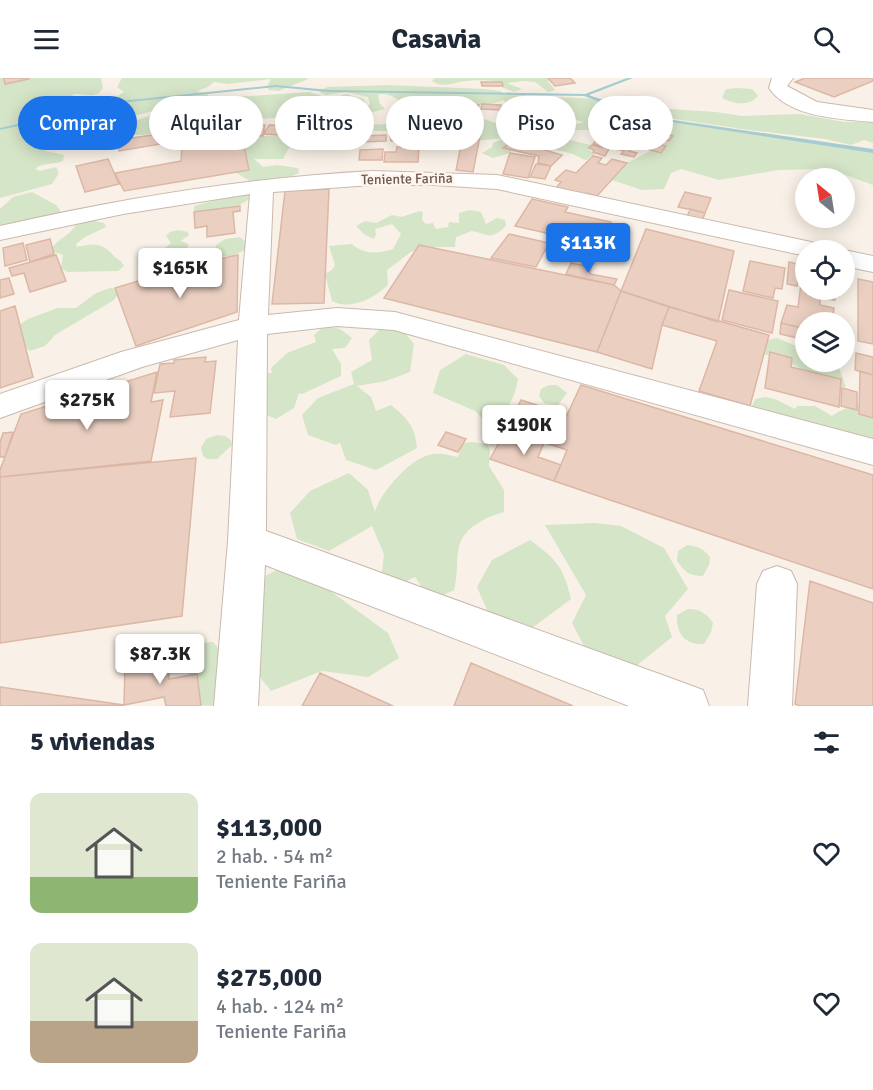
<!DOCTYPE html>
<html lang="es">
<meta charset="utf-8">
<style>
:root{--surface:#fff;--page:#f2f2f3;--text:#1f2937;--muted:#747a83;--accent:#1a73e8}
body{margin:0;font-family:Signika,sans-serif;background:var(--page);color:var(--text);height:100vh;display:flex;flex-direction:column;font-size:22px;white-space:nowrap}
*{box-sizing:border-box;margin:0}
p{font-size:20px;color:var(--muted)}
.icon{flex:none;width:33px;height:33px;fill:none;stroke:currentColor;stroke-width:2;stroke-linecap:round;stroke-linejoin:round}
.map{position:relative;height:628px;overflow:hidden}
.sheet{display:flex;flex-direction:column;background:var(--surface);flex:1}
.sheet>*{flex:none}
.guide{position:absolute;left:18px;top:18px;width:837px;height:54px;display:flex;gap:12px}
.needle{width:39px;rotate:330deg}
.fabs{position:absolute;left:795px;top:90px;display:grid;gap:12px}
.fabs a{display:grid;place-items:center;width:60px;height:60px;border-radius:50%;background:var(--surface);box-shadow:0 3px 15px #0003;font-size:30px}
.price{position:absolute;translate:-50% -51px;padding:0 14px;border-radius:6px;background:#fff;color:#222;font-size:20px;line-height:39px;filter:drop-shadow(0 2px 3px #0008)}
.price::after{content:'';position:absolute;left:50%;top:36px;width:18px;height:14px;margin-left:-9px;background:inherit;clip-path:polygon(0 0,100% 0,50% 100%)}
.price.selected{background:var(--accent);color:#fff}
ul{padding:0;list-style:none}
li{display:flex;align-items:center;gap:18px;height:150px;padding:0 30px}
li span{display:grid;place-items:center;flex:none;width:168px;height:120px;border-radius:12px;color:#555}
li>.icon{margin-inline-start:auto}
span .icon{width:72px;height:72px;fill:#fffc;stroke-width:1}
li b{font-size:26px}
h2{display:flex;justify-content:space-between;align-items:center;height:72px;padding:0 30px;font-size:26px}
.pill{padding:0 21px;border-radius:27px;background:var(--surface);box-shadow:0 3px 15px #0003;font-size:21px;line-height:54px}
.pill.selected{background:var(--accent);color:#fff}
header{display:flex;justify-content:space-between;align-items:center;height:78px;padding:0 30px;background:var(--surface);font-size:27px;font-weight:700}
.map>svg:first-child{display:block}
</style>
<header><svg class="icon" aria-label="menu" viewBox="0 0 24 24"><path d="M4 6h16M4 12h16M4 18h16"/></svg>Casavia<svg class="icon" aria-label="search" viewBox="0 0 24 24"><circle cx="10" cy="10" r="6"/><path d="M15 15l6 6"/></svg></header>
<div class="map">
<svg width="873" height="628" viewBox="0 0 873 628">
<rect width="100%" height="100%" fill="#f9f1e7"/>
<path fill="#d5e5c7" d="M0 0H101L103 10C94 24 83 13 71 17L109 30 94 45 78 40 96 48 113 33 121 32 123 39 137 42 167 32 217 23 218 20 309 14 331 21 346 16 363 21 365 25 352 27 351 30 289 34 292 38 263 41 249 35 220 37 208 47 144 57H126L115 61 109 67 93 68 95 62 69 69 53 66 77 61 83 54 80 49 57 48 52 44 70 38 75 40 74 34 43 42 42 50 78 55 44 66 42 72 64 77 63 83C54 87 43 84 35 91L40 93 56 89 59 95 52 106 0 120Z
M122 0H308V1L279 13 269 12 267 8 271 1 228 6 214 4 208 9 197 13 207 16 211 20 210 23 170 29 137 37 125 35V30L113 26V21L124 14 117 9Z
M435 0H550L548 3 555 12 548 14 535 4 523 3 507 5 522 11 514 14 499 8 495 3C486 2 475 2 466 3 454 4 443 11 432 3Z
M387 7 485 11 500 13 505 17 508 14 528 18 605 21 622 28C611 34 600 44 588 39V44H598L608 50V54L600 57 592 52H568L566 49 584 44C568 41 557 32 540 29L541 35 521 32 529 38 522 39 511 35 508 40 499 39 498 34 507 26 503 22C478 33 459 22 434 30L436 34 428 37 422 35V30L416 33C405 28 390 12 378 17L380 26 385 31 373 34 364 32 370 26 368 19 346 14 326 17 319 14 320 12 328 9Z
M737 10 752 11 758 18C748 29 734 26 722 20L726 11Z
M627 28 716 34 742 38 800 36 844 44H873V65L864 62 851 67 825 61 749 52 647 37Z
M620 33 648 41 656 47 642 49 616 43 612 36Z
M466 35 499 46 535 40 548 42 538 51 508 60 514 66 510 75 493 80 482 75 492 69 493 65 505 60 476 63 454 62C456 53 462 47 463 38L460 37Z
M650 40 873 73V107L843 96 819 91 779 92 719 102 681 91 671 95 664 111 642 112 612 102 627 85 654 71 653 58 663 48Z
M239 41 257 44 252 55 253 59 286 56 288 48 300 46 315 54 314 57H296L289 63 291 66 283 81H254L263 89 277 87 298 90 299 95 290 99 253 105 230 91 247 67 235 57 237 51 233 45Z
M395 41 423 43 425 47C412 62 401 53 384 53 378 53 376 54 370 51L362 55 356 52C369 44 379 48 393 45L392 42Z
M544 56 591 67 588 71 596 77 591 78 587 82C580 81 576 76 569 75 554 71 541 69 528 60Z
M32 114 56 127 62 135 0 152V131L13 119Z
M242 115 249 116 251 120 233 131 194 135V128Z
M469 132 481 134 486 146 497 140 505 142 506 148C490 163 488 156 472 153L456 159 455 169H424L411 174 387 192 388 207C374 220 351 233 332 223L325 196 332 192 335 187 329 168 352 166C364 177 378 176 393 171L401 156 392 146 375 151 376 157 374 161 365 157 356 148 365 143 376 145 392 137 401 139 420 133 423 134 422 142 426 146 433 145 436 151 448 149 449 144 459 145V135Z
M90 142 104 145 106 149 85 159 76 166 77 169C95 165 101 164 114 178 118 182 121 182 124 188L118 193 67 194 61 190 63 177 51 173C56 160 69 160 77 145Z
M178 152 188 154 189 157 181 163 188 166V169L176 177H170L165 170 171 165 166 158 170 154Z
M240 159 248 166 247 171 232 178H217L216 167 225 161Z
M110 210 117 211 119 215 114 222 55 257 45 268 30 273 22 267 16 249 28 241 58 230H76L96 215Z
M331 249 340 251 352 260 345 270 332 271 341 286V298L302 316 299 315 294 330 276 341 245 328 235 315C245 305 257 294 272 295L271 290 287 275 316 264 314 257 321 251Z
M390 249 402 251 414 266 410 294 386 303 357 308 371 319 376 333 391 327C407 340 415 348 417 370L376 392 346 382 340 365 336 367 308 357 302 337 318 320 354 306 351 294 372 282 369 262 379 252Z
M777 260 796 268 805 275 806 284H831L838 287 846 309 834 310 796 288 764 276 763 267 768 262Z
M466 276 504 287 518 301C513 326 508 332 487 345L475 333 433 315 440 292Z
M549 307H557L567 315 558 327 544 325 539 318 541 311Z
M765 319 775 321 795 331 797 328H815L832 338C846 328 856 327 873 331V379L756 335 752 328 755 321Z
M217 357 225 358 231 362 232 367 217 381H207L203 378 201 370 206 361Z
M470 364 487 366 490 372 489 388 504 412V434C487 439 465 448 459 468 456 482 458 497 454 512L441 518 424 512 415 499 401 506 381 502 384 476 372 448 329 473 297 461 290 435 310 413 349 395 368 412 375 434C380 415 410 381 429 377 439 374 448 377 458 379L462 366Z
M595 445 621 448 664 470 688 511 665 538 672 559 630 593 589 578 572 545 586 517 545 447Z
M530 462C557 482 563 488 571 521L528 553 490 539 477 509 492 482Z
M687 467C698 468 704 471 710 479L709 487 703 498C689 498 685 494 677 483L678 473Z
M277 492 303 493 388 555 399 580 368 599 322 593 271 613 222 550 229 516Z
M688 531C700 531 706 535 713 545L711 554 704 566C685 567 676 556 677 537Z
M213 564C224 576 220 577 217 590 216 596 221 616 221 624L211 628 199 627 194 597 182 594C182 574 194 565 213 564Z"/>
<g fill="none" stroke-linecap="round" stroke-linejoin="round">
<path fill="#a5cdd1" fill-rule="evenodd" d="M627 0H633L589 17 646 38 873 71V75L645 40 584 18 329 14 276 9 120 25 0 52V50L120 23 276 7 329 12 585 16Z"/>
</g>
<path fill="#ebd0c2" stroke="#dcb7a5" stroke-width="1.5" d="M4 0H29V1L5 6Z
M548 0H570L575 5 555 8Z
M805 0H873V3L834 19 795 4Z
M481 4H502L503 8H482Z
M439 23 454 24 451 35 429 32 431 27H438Z
M460 26 474 27H479L477 32 458 31Z
M482 26 501 27 500 32 481 31Z
M329 34V40L297 42 298 36Z
M335 35 364 37V44H349V40L334 42Z
M224 38H243L242 43H223Z
M551 39 570 41 568 48 554 46 555 43H549Z
M216 44H241L238 50 214 51Z
M265 47 263 58H248L251 48Z
M269 47 288 48 284 57 264 56Z
M637 49 673 58 669 63 631 56Z
M231 50 232 54 119 73 118 62 195 51Z
M464 52 481 53 473 94 456 92Z
M362 53 361 62 328 65 329 56Z
M424 55 426 63H391L390 57Z
M599 55 619 59 616 64 596 60Z
M325 57 326 64 300 67 299 59Z
M386 57V63L362 64V58Z
M242 59 249 92 124 113 115 95 181 83 182 68Z
M597 61 617 66 613 71 593 66Z
M513 63H514L562 77 551 88 538 85 539 78 503 70Z
M648 64 666 68 661 75 643 70Z
M621 65 633 68 629 73 637 75 634 79 621 76 624 73 616 71Z
M592 67 609 71 605 78 593 74 594 72 589 70Z
M397 69H419L418 84H384L385 74H396Z
M383 71 382 82H359L360 72Z
M510 75 535 79 528 100 503 96Z
M593 78 602 80 598 85 606 87 612 81 627 85 597 118 586 115 582 119 555 111 561 104 555 102 566 92 576 95Z
M108 81 119 106 85 114 76 88Z
M536 86 551 88 545 101 530 99Z
M329 111 324 225 272 226 285 113Z
M685 114 711 120 705 135 678 129Z
M532 121 568 129 565 134 611 144 596 175 550 165 555 157 515 148Z
M240 128V133L233 134 235 155 207 159V148L195 150 194 134Z
M690 131 705 135 702 143 687 139Z
M646 151 734 173 718 244 621 213Z
M509 156 549 165 536 189 491 180Z
M50 161 54 176 30 184 26 167Z
M612 161 627 164 620 181 606 178Z
M23 165 27 182 5 188 3 170Z
M550 165 584 173 580 181 546 173Z
M419 167 614 207 621 213 597 274 384 220Z
M56 177 66 203 30 214 24 195 12 198 9 190Z
M238 177 237 234 136 268 115 210 195 186Z
M750 183 785 190 782 211 775 210 773 220 743 213Z
M789 184 806 188V204L798 202 797 208 787 206Z
M571 185 591 189 590 196 617 201 614 207 566 196Z
M9 200 14 216 0 220V202Z
M858 201 873 204V266L858 263Z
M801 206H806V212H820V227L834 230 832 244H806V251L781 245 787 227 798 229Z
M729 212 778 223 772 255 722 242Z
M820 212H834L835 222 821 220Z
M621 213 669 229 662 247 652 291 597 274Z
M15 228 33 299 0 310V233Z
M669 229 769 257 750 328 699 313 717 263 662 247Z
M781 245 806 251V262L780 256Z
M770 274 792 280 791 289 841 301 839 329 765 310Z
M856 275 873 279V297L855 292Z
M206 279 205 284 216 283 210 335 170 339 175 313 154 315 160 286 174 285V282Z
M860 293 873 297V340L859 336Z
M157 294 151 324 163 322 151 383 0 399V392L21 336Z
M581 307 873 397V511L554 403 567 372 506 352 521 322 567 337Z
M842 310 857 314V332L841 328Z
M506 352 544 365 538 379 561 387 554 403 490 381Z
M13 354 5 379H0V364L3 355Z
M446 354 466 361 458 374 438 367Z
M196 380 182 538 0 565V399Z
M810 503 873 525V628H800L795 626Z
M168 579 169 601 197 596 201 628H166L164 619 124 627 125 588Z
M471 585 573 628H454Z
M320 595 393 628H302Z
M0 609 124 627 0 628Z"/>
<g fill="none" stroke-linecap="round" stroke-linejoin="round">
<g stroke="#cab9ae" stroke-width="2">
<path id="minor" d="M772 0H793L787 8 817 24 873 32V44C841 41 789 40 769 10Z
M372 93 497 97 811 164 820 167 824 172H806V178L497 111 434 107H372L273 114 268 237 337 230 395 234 873 361V387L394 252 337 248 267 256 266 453 687 606 703 612 709 628H629L265 487 258 628H214L228 463 238 262 142 289 0 340V316L121 274 239 242 250 116 123 136 0 162V148C123 120 245 100 372 93Z
M843 172H844L873 178V194L844 188Z
M777 488 791 493 797 506 792 628H748L757 506 763 493Z"/>
</g>
<use href="#minor" fill="#fff" fill-rule="evenodd"/>
</g>
<g text-anchor="middle" dominant-baseline="central" stroke-width="5" stroke-linejoin="round" paint-order="stroke">
<g font-size="14" fill="#70594f" stroke="#fdf6ed">
<text transform="translate(407 101) rotate(-1)">Teniente Fariña</text>
</g>
</g>
</svg>
<div class="fabs">
<a><svg class="needle" viewBox="-14 -14 28 28"><path d="M0-13l5 13h-10z" fill="#e53935"/><path d="M0 13l5-13h-10z" fill="#747a83"/></svg></a>
<a><svg class="icon" aria-label="locate" viewBox="0 0 24 24"><circle cx="12" cy="12" r="6"/><path d="M12 2v4M12 18v4M2 12h4M18 12h4"/></svg></a>
<a><svg class="icon" aria-label="layers" viewBox="0 0 24 24"><path d="M12 4l9 5-9 5-9-5zM3 14l9 5 9-5"/></svg></a>
</div>
<b class="price selected" style="left:588px;top:196px">$113K</b>
<b class="price" style="left:180px;top:221px">$165K</b>
<b class="price" style="left:87px;top:353px">$275K</b>
<b class="price" style="left:524px;top:378px">$190K</b>
<b class="price" style="left:160px;top:607px">$87.3K</b>
<div class="guide">
<a class="pill selected">Comprar</a>
<a class="pill">Alquilar</a>
<a class="pill">Filtros</a>
<a class="pill">Nuevo</a>
<a class="pill">Piso</a>
<a class="pill">Casa</a>
</div>
</div>
<section class="sheet">
<h2>5 viviendas<svg class="icon" aria-label="filters" viewBox="0 0 24 24"><path d="M4 7h16M4 17h16"/><circle cx="9" cy="7" r="2"/><circle cx="15" cy="17" r="2"/></svg></h2>
<ul>
<li><span style="background:linear-gradient(#dfe7d0 70%,#8fb573 0)"><svg class="icon" aria-label="home" viewBox="0 0 24 24"><path d="M3 11l9-7 9 7M6 9v11h12V9"/></svg></span><div><b>$113,000</b><p>2 hab. · 54 m²</p><p>Teniente Fariña</p></div><svg class="icon" aria-label="heart" viewBox="0 0 24 24"><path d="M12 20l-8-8c-3-5 5-10 8-4 3-6 11-1 8 4z"/></svg></li>
<li><span style="background:linear-gradient(#dfe7d0 65%,#b9a48a 0)"><svg class="icon" aria-label="home" viewBox="0 0 24 24"><path d="M3 11l9-7 9 7M6 9v11h12V9"/></svg></span><div><b>$275,000</b><p>4 hab. · 124 m²</p><p>Teniente Fariña</p></div><svg class="icon" aria-label="heart" viewBox="0 0 24 24"><path d="M12 20l-8-8c-3-5 5-10 8-4 3-6 11-1 8 4z"/></svg></li>
</ul>
</section>
